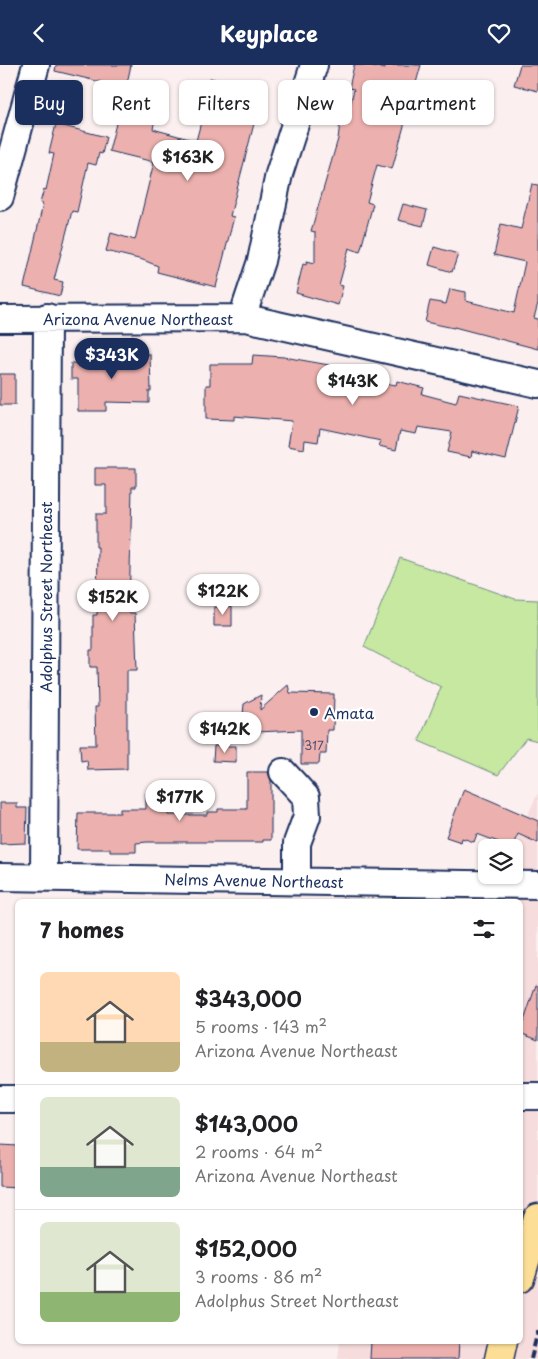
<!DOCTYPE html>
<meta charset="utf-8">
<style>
:root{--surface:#fff;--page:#f2f2f2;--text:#202124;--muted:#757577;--line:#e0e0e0;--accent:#1b2f5e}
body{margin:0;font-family:"Playpen Sans",sans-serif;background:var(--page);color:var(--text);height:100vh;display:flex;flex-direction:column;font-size:19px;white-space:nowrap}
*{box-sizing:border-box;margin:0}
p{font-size:16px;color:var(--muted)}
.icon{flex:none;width:28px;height:28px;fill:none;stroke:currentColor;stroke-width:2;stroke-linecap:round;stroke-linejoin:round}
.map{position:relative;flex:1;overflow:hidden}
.drawer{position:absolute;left:15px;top:834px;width:508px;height:445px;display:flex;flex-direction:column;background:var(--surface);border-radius:8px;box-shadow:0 1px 4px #0004}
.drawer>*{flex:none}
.banner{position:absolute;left:15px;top:15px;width:509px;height:45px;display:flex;gap:10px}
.controls{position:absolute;left:478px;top:774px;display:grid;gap:10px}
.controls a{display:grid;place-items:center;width:45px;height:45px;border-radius:8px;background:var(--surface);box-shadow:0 1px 4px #0004;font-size:25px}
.price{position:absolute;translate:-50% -42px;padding:0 11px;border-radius:18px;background:#fff;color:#222;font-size:16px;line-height:32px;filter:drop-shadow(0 1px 2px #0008)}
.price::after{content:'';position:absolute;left:50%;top:30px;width:15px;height:11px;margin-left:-8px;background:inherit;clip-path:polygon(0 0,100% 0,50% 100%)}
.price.active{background:var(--accent);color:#fff}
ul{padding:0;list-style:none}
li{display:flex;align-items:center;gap:15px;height:125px;padding:0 25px}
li+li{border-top:1px solid var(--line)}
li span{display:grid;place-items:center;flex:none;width:140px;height:100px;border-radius:8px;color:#555}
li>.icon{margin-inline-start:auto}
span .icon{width:60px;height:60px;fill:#fffc;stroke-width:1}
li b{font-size:21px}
h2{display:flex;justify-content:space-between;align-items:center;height:60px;padding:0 25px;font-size:21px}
.pill{padding:0 18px;border-radius:8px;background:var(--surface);box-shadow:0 1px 4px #0004;font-size:18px;line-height:45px}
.pill.active{background:var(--accent);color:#fff}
header{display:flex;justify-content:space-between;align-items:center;height:65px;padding:0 25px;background:var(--accent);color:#fff;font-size:22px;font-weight:700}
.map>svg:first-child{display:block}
</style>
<header><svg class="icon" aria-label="back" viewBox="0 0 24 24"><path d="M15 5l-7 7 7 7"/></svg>Keyplace<svg class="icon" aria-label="heart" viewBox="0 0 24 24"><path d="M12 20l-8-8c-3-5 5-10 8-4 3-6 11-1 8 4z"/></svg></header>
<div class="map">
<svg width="538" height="1294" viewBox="0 0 538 1294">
<rect width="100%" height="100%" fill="#fbefef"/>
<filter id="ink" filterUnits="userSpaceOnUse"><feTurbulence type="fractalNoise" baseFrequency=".02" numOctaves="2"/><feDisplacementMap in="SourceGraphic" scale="10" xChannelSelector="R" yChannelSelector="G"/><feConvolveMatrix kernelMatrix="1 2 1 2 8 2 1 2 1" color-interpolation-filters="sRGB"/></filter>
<g filter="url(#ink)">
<path fill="#f6dcdc" d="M538 728V1294H338L340 1276H520V836H489L501 810H514L513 782Z"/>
<path fill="#c6e8a1" stroke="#708c80" d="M400 493 515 534 538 535V676L526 673 498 710 419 676 441 622 364 582Z"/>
<path fill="#ecb1ae" stroke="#1b2f5e" d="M56 0H131L126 23 55 6Z
M354 0H369L385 4V0H421L392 104 377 100 367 137 373 139 360 187 349 183 339 220 343 221 338 240 296 228 303 199 306 200 307 196 315 198V167L311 166 338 74 340 58 346 59 354 24 349 23Z
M520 0H538V26L514 20Z
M210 13 266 27 260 52 256 51 230 151 234 152 216 222 157 207 158 201 143 195 106 186 111 168 135 175 154 97 109 86 123 31 158 39 153 64 196 76 206 38H204Z
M56 59 106 72 102 89 99 88 96 100 88 98 77 147 72 146 54 215 63 217 60 231 24 222 43 139 40 138 44 124 46 125 54 89 49 88Z
M532 119 538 120V238L534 253 538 254V284L454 262V263L425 257 430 236 446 239 450 224 466 227V236L514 248 525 197 494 190 501 159 521 164Z
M403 139 427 145 423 161 398 155Z
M434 182 458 189 452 207 429 200Z
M84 289H150L151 326H149V338L106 337V346H78V314H71V298H84Z
M253 290 284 292 329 300V303L368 311 367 315 396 320 397 316 424 323 422 329 456 338 459 328 519 341 506 394 472 386 471 392 447 387 452 367 418 362 416 369 400 366 396 385 379 381 381 376 320 363 318 377 305 375 304 384 288 381 292 356 234 351V355L206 354V320H210V299H252Z
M0 309H15V340H0Z
M95 403H136V422H132L129 548H135L137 605H127V704L88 705 87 695 81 696 80 680H96L95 642H98L97 602H90V585H93V550H97L98 482H96V449H106V420H95Z
M232 541V561H214V542Z
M288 620 290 628 334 629 333 665H327L326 689H320L319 699H301V665L234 668 242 661 244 639 261 630 260 645Z
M214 681H236V697L213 696Z
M247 707H268L271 716V775H263V777H147L136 778V787H110V784H77L78 748H120V744H146V728H169L168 750H207V747H218V744H247Z
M464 724 538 756V778L518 769 512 782 477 769 474 777 462 773 461 777 446 772Z
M0 738H17V743H27L26 778 0 779Z
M536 920 538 921V975L520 968Z
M0 1080 18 1081V1123L0 1122Z
M371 1276H459L458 1294H370Z"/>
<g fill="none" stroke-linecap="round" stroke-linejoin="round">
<g stroke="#1b2f5e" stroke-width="30">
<path id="minor" d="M0 132 36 0
M246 253V241L261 196 279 109 314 0
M0 254 246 253 538 319
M283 707 306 732 307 751 297 778V816
M44 811 47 252
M0 812 538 820
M520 1031H538
M0 1034H18"/>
</g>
<g stroke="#1b2f5e" stroke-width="31">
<path id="major" d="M520 1213 538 1153
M499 1294 503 1276"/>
</g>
<use href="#minor" stroke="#fff" stroke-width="26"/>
<use href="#major" stroke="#fdde96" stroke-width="28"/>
<path stroke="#1b2f5e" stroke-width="4" stroke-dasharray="8 4" stroke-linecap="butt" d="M531 1294 538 1266"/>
</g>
</g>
<circle fill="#1b2f5e" stroke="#fff" stroke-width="2" cx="314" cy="647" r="5"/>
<g text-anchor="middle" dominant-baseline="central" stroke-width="4.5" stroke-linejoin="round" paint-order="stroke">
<g font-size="12" fill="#4f5072">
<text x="314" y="680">317</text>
</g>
<g font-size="15" fill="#1b2f5e" stroke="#fff">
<text x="138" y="253">Arizona Avenue Northeast</text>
<text transform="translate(45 532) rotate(-90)">Adolphus Street Northeast</text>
<text transform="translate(254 815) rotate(1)">Nelms Avenue Northeast</text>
</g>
<g font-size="15" fill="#1b2f5e" stroke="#fff" text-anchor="start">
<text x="324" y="647">Amata</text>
</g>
</g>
</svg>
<div class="controls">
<a><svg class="icon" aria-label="layers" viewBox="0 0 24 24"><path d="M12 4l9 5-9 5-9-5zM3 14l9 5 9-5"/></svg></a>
</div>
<b class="price" style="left:188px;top:117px">$163K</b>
<b class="price active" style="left:112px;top:315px">$343K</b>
<b class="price" style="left:353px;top:341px">$143K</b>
<b class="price" style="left:223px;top:551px">$122K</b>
<b class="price" style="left:113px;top:557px">$152K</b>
<b class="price" style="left:225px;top:689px">$142K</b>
<b class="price" style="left:180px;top:757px">$177K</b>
<div class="banner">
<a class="pill active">Buy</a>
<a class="pill">Rent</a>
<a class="pill">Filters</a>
<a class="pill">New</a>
<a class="pill">Apartment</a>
</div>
<section class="drawer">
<h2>7 homes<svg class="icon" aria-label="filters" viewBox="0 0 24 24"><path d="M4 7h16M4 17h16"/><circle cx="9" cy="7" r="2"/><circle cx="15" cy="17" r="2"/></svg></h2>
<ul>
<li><span style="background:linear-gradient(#ffd9b3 70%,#c2b280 0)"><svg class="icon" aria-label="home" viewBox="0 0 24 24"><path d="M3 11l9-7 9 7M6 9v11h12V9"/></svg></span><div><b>$343,000</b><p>5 rooms · 143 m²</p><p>Arizona Avenue Northeast</p></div></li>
<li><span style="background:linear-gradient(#dfe7d0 70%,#7fa58c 0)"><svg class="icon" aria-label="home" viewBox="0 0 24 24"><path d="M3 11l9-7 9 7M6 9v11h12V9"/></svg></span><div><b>$143,000</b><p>2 rooms · 64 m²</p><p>Arizona Avenue Northeast</p></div></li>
<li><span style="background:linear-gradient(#dfe7d0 70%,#8fb573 0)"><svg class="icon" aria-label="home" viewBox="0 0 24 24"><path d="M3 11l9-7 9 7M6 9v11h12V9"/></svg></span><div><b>$152,000</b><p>3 rooms · 86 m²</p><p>Adolphus Street Northeast</p></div></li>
</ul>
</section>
</div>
